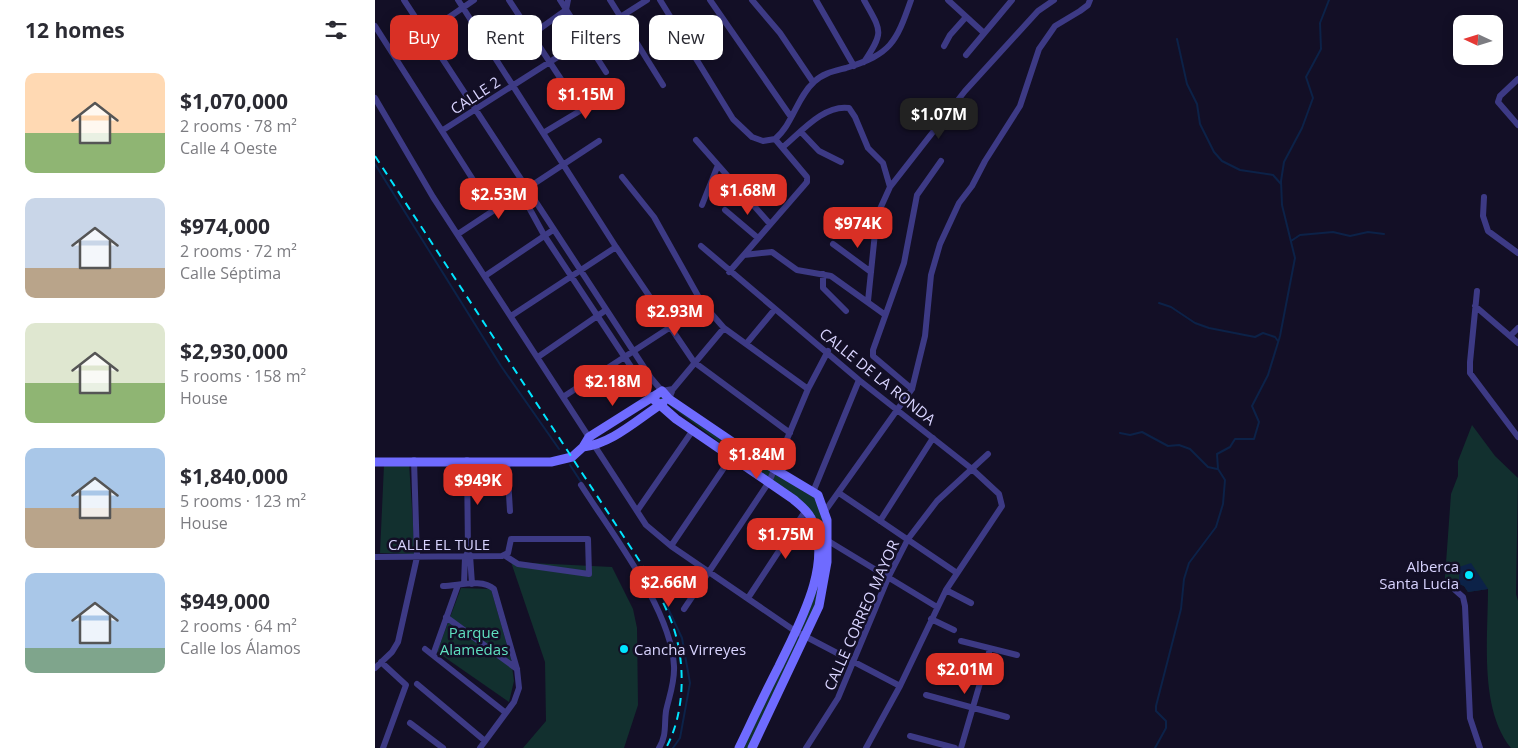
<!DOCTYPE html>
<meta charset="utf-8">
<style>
:root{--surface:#fff;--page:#f7f7f7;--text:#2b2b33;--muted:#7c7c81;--accent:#d93025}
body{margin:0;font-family:"Open Sans",sans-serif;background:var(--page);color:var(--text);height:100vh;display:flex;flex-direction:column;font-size:19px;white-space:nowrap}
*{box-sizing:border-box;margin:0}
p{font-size:16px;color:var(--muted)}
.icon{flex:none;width:28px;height:28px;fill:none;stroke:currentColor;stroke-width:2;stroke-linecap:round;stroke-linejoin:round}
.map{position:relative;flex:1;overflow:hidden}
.sheet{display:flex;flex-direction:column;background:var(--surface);width:375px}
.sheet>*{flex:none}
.hud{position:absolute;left:15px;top:15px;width:475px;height:45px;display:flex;gap:10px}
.needle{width:32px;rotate:274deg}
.fabs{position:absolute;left:1078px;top:15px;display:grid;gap:10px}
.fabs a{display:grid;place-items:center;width:50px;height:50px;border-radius:10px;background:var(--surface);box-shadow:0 2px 12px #0003;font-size:25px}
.price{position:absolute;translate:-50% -42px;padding:0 11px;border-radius:10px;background:var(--accent);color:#fff;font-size:16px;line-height:32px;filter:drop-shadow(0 1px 2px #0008)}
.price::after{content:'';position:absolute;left:50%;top:30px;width:15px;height:11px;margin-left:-8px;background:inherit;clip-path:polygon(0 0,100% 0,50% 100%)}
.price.current{background:#222;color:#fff}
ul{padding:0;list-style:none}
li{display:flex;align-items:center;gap:15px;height:125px;padding:0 25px}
li span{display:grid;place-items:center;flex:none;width:140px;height:100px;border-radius:10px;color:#555}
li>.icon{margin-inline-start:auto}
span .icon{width:60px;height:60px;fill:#fffc;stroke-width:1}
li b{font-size:21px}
h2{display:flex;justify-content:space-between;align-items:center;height:60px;padding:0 25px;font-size:21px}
.chip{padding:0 18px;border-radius:10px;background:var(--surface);box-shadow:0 2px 12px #0003;font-size:18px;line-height:45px}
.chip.current{background:var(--accent);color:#fff}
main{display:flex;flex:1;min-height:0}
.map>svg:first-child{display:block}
</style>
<main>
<section class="sheet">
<h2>12 homes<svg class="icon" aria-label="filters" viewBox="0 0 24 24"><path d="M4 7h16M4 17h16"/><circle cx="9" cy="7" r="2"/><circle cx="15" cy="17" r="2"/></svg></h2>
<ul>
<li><span style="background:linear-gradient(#ffd9b3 60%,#8fb573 0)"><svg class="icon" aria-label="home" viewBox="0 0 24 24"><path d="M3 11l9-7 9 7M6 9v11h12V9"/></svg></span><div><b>$1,070,000</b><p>2 rooms · 78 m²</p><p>Calle 4 Oeste</p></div></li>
<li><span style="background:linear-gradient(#c9d6e8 70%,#b9a48a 0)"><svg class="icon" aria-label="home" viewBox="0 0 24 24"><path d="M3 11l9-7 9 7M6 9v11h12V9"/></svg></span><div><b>$974,000</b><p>2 rooms · 72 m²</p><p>Calle Séptima</p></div></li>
<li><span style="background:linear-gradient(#dfe7d0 60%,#8fb573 0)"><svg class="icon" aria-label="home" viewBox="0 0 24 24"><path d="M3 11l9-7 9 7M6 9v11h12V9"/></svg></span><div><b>$2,930,000</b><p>5 rooms · 158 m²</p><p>House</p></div></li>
<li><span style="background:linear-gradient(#a9c7e8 60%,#b9a48a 0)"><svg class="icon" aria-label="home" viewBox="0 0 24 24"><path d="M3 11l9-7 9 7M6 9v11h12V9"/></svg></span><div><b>$1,840,000</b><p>5 rooms · 123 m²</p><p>House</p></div></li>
<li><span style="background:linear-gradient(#a9c7e8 75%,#7fa58c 0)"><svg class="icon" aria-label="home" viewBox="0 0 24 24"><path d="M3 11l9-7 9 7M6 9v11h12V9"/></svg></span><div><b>$949,000</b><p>2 rooms · 64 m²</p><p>Calle los Álamos</p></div></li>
</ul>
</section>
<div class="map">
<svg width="1143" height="748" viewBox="0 0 1143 748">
<rect width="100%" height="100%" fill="#130f26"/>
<path fill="#12302f" d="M289 392 398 468 445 493 455 560 431 632 422 629 435 603 443 541 431 506 283 397Z
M1097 425 1120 456 1143 478 1141 594 1143 601V748H1136C1104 709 1113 637 1113 589L1093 592 1089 586 1081 583 1069 591 1076 494 1083 476V461Z
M34 463 40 554 5 553 9 465Z
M136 562 237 567 258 609 262 628 263 705 249 748H148L171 721 170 662Z
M86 588 116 589 136 659 139 681 134 702 62 652Z
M421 631 430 634 379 748H365Z"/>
<path fill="#0c2248" d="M1096 563 1113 589 1093 592 1089 586 1084 584V567Z"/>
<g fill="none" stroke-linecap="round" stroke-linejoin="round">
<path stroke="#0c2248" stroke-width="2" d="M802 39 812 84 822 104 825 124 839 152 847 161 865 170 898 175 906 184
M0 164 126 366 184 449
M916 241 925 235 958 232 975 236 993 232 1009 234
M784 303 796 307 820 323 834 328 880 337 888 333 900 337 903 341
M745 433 755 435 767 432 793 446 804 445 815 449 833 467 842 469
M195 465 206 482
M281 583 307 638 315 683 305 738 298 748
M780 748 791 728V721L781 711V706L806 609 809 579 814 563 841 527 848 504 850 480 843 469 842 454 855 447 860 439H879L884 422 877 406 893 375 905 336 920 258 907 205 906 181 909 162 927 128 938 98 931 77 946 49 945 23 954 0"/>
<path stroke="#3d3a85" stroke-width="6" d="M29 0 276 378 287 391 298 389
M83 0 241 247 319 362 415 433
M134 0 197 96
M185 0 231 72
M235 0 288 85
M285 0 358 119 377 137 388 141 400 139 432 177V182L354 272
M335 0 416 117
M377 0 405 33 438 82
M441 0 479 66
M573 0 609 33
M0 26 118 211
M51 33 99 0
M156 35 191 10 193 0
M569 46 575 35 591 17
M591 55 637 0
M489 62C510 31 506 31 489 0
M1143 79 1125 96 1123 102 1143 125
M0 98 58 197 271 525 296 546 420 631 525 686
M68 130 272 0
M426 132 444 151 466 162
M168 133 243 88
M400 139C418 124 422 97 439 82 448 73 460 71 471 68 516 54 521 43 536 0
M321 140 395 224
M408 147C425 133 449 104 474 108L480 117 493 148 508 163 515 187
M247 177 279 217 327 303 349 328 433 389
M145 180 146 193 169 235 276 397
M1109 197 1108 216 1113 231 1143 253
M327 205 343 165
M350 210 383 238
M83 234 224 141
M458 244 496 272
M326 246 484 380 597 469 624 494 627 506 571 590 525 686 491 748
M369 255 397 252 422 270 456 276 509 314
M448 274V288L471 311
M110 276 178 230
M1102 291 1095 362V373L1143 437
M493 301 500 233 505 209 515 187 590 91 663 11 679 0
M1100 306 1143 343
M136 316 241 247
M1135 336 1143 328
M371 344 400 309
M163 357 231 310
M537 389 498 356V350L529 263 542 195 566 161
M188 397 294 328 327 303
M294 399 298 389 349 328
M132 462 135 511
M206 485C237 534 296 609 299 666 300 682 294 697 291 711 289 725 292 735 284 748
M438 492 484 380
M464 493 582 573
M262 511 318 430
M450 511 537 389 550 336 556 275 565 244 584 203 597 186 610 161 645 106 664 49 680 26 705 11 713 5 715 0
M505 521 558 438
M450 539 562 607
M296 546 357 456
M95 555 97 584
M0 557 127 556 133 553 136 539H213L214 574 143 564 129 555
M89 584 90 557 93 552 92 460
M68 586C83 586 107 578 119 589L142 669 144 688 139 702 105 748
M571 590 596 603
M1080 590 1088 597 1090 606 1095 718 1105 748
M373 598 431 510
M309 609 394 482 433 389 453 351
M71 617 142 669
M556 619 579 630
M586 641 642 655
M50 649 131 713
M58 655 83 585
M6 662 31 685 8 748
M0 668 17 652 23 642 42 557 39 460
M568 673 605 681
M42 684 110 741
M551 695 632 717
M35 723 68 748
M535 736 580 748
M431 748 463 698 513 578 533 539 562 501 613 454
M586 748 615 649"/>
<path stroke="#6f6bff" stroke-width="9" d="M276 397 301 419 418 499C425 505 432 510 436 518 460 562 423 626 404 666 390 693 377 721 364 748
M208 447C237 444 264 418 288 403
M0 462H176L197 457 208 447 214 437 287 391 294 399 378 456 443 495 452 520V562L444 606 377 748"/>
<path stroke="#00e5ff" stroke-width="2" stroke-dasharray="8 6" stroke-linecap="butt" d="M0 156 277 580C284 595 293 611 298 626 311 664 310 713 291 748"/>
</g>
<g fill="#00e5ff" stroke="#130f26" stroke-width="2">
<circle cx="1094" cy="575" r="5"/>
<circle cx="249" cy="649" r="5"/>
</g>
<g text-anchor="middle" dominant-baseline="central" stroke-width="5" stroke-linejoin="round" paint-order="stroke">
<g font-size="15" fill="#d9d4ff" stroke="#130f26">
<text transform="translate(100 95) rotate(-33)">CALLE 2</text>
<text transform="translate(503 376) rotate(39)">CALLE DE LA RONDA</text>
<text x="64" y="544">CALLE EL TULE</text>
<text transform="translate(486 615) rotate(-66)">CALLE CORREO MAYOR</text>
</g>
<g font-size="15" fill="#d9d4ff" stroke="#130f26" text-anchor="end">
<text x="1084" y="566">Alberca<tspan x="1084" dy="17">Santa Lucia</tspan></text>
<text x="259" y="649" text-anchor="start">Cancha Virreyes</text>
</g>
<g font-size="15" fill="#5fe0c0" stroke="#130f26">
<text x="99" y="632">Parque<tspan x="99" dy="17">Alamedas</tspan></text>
</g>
</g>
</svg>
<div class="fabs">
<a><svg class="needle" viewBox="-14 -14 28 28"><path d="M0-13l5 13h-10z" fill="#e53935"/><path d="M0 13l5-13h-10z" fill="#7c7c81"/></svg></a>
</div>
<b class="price" style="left:211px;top:120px">$1.15M</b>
<b class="price current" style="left:564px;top:140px">$1.07M</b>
<b class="price" style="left:373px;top:216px">$1.68M</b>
<b class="price" style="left:124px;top:220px">$2.53M</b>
<b class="price" style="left:483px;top:249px">$974K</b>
<b class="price" style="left:300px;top:337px">$2.93M</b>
<b class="price" style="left:238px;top:407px">$2.18M</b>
<b class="price" style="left:382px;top:480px">$1.84M</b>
<b class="price" style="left:103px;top:506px">$949K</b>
<b class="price" style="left:411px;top:560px">$1.75M</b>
<b class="price" style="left:294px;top:608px">$2.66M</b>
<b class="price" style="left:590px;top:695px">$2.01M</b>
<div class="hud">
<a class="chip current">Buy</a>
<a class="chip">Rent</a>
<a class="chip">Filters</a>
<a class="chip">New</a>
</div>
</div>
</main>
